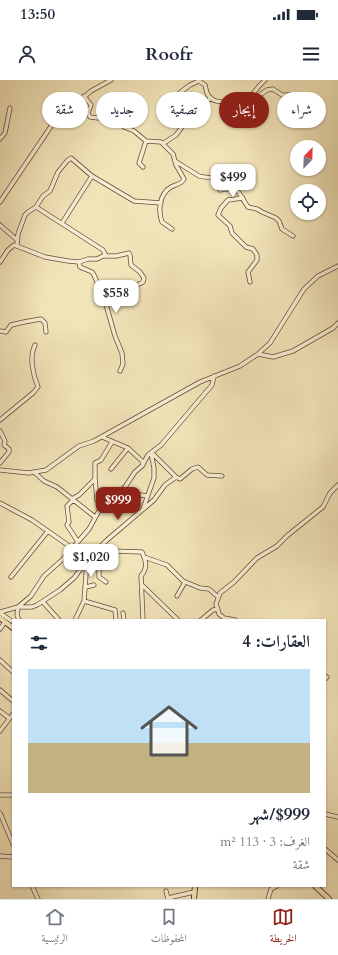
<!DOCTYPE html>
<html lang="ar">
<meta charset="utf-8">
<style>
:root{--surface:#fff;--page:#f2f2f3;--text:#1f2937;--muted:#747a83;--line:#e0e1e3;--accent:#8f2418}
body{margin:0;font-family:Cardo,Amiri,serif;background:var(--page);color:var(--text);direction:rtl;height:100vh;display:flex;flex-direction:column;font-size:15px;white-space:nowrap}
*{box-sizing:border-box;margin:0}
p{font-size:13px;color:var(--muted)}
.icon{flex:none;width:22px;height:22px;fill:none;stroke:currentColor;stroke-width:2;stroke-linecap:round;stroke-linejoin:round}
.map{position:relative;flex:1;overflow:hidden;direction:ltr}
.details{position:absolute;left:12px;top:539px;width:314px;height:268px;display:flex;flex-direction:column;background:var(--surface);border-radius:0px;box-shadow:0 1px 3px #0004;direction:rtl}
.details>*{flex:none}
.guide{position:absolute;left:12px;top:12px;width:314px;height:36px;direction:rtl;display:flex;gap:8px}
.needle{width:26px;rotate:23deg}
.tools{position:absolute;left:290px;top:60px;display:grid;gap:8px}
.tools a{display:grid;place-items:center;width:36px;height:36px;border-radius:50%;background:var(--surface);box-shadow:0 1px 3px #0004;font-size:20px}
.price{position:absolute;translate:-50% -34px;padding:0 9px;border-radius:8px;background:#fff;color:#222;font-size:13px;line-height:26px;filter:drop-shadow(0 1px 2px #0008)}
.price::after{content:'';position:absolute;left:50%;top:24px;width:12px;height:9px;margin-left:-6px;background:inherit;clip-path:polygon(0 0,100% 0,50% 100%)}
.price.selected{background:var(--accent);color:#fff}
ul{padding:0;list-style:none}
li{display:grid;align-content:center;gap:8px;height:212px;padding:0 16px}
li span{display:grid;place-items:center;height:124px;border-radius:0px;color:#555}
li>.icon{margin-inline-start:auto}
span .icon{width:72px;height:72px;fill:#fffc;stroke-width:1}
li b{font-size:17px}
h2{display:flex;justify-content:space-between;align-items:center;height:48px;padding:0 16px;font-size:17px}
.pill{padding:0 14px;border-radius:18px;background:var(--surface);box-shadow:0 1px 3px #0004;font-size:14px;line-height:36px}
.pill.selected{background:var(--accent);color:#fff}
.status{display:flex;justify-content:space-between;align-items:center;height:28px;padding:0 20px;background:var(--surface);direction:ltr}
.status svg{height:11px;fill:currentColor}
header{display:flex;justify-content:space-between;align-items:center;height:52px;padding:0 16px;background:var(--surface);font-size:18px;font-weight:700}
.tab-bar{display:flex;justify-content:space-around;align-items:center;height:56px;border-top:1px solid var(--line);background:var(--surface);font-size:11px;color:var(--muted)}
.tab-bar a{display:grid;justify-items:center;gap:2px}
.tab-bar .selected{color:var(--accent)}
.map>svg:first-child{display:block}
</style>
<div class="status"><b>13:50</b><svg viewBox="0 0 49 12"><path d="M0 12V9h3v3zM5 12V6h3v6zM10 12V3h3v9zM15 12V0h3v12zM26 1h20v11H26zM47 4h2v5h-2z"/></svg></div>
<header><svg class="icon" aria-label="menu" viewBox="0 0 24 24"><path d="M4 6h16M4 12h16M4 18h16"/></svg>Roofr<svg class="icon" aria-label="person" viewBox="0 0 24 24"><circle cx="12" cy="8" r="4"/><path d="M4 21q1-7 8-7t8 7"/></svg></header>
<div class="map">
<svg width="338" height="819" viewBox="0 0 338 819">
<rect width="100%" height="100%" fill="#f2e4b9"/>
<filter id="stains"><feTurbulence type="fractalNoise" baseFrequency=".005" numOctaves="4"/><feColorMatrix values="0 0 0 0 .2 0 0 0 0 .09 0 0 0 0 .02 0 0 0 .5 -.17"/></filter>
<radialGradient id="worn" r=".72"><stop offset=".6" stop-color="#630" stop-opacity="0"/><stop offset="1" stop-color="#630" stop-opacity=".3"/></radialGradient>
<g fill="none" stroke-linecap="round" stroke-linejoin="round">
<g stroke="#664d36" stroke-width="5">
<path id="minor" d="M178 14 190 5 199 1 205 5C206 8 206 12 208 15 215 25 225 21 235 20L242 25 245 22V16L257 17 267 10 273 9 282 15H290L293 17V28L297 40
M84 16 91 25 88 33 90 37 98 38C107 34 109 26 118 33L120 43 124 47 134 51 146 61 161 62 173 74 176 85 184 99C181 105 176 104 171 107 159 114 158 131 162 142L172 149
M251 16 260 5 265 0
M0 59 5 53 10 28
M164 63 176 55 194 31 211 18
M175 81 199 96C205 98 210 96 217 100L220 110C241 106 237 112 248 127L257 129 262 132 276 138 279 141 282 149 293 156
M143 87 139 83 146 61
M92 96 134 121 161 123
M243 118 228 120 221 128 218 135 230 146 232 153 246 167 253 169 257 175V180L248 192 250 202
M0 122 60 33 82 19 91 11 111 0
M36 127 103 170 106 176
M0 145 17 160
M17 166 18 154 25 135 28 132 36 127 43 116 50 111 58 92 67 81 71 78 92 96 62 143
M0 182 8 170 14 165 45 177 68 181 79 182 88 179H97L103 176H116L129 173 130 175 131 185 140 192 144 198 143 202 135 206
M79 182 80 187 92 192 94 195 105 221 115 256 122 273 123 284 120 291
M0 251 6 252 11 245 24 242 41 239 45 243 46 252
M258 274 273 277 293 271 333 248 338 243
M0 340 33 313 38 307C33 295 29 277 35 265
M0 351 5 361 4 365 9 369V372L0 383
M102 357 128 368 111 389
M152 373 176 397
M143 384 148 375 161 365 212 305 214 296
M0 390 29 393 46 390 79 366 94 361 200 302 240 286 258 274 270 263 304 209 318 196 338 186
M34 392 44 401 57 407 95 437
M95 398 97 420 103 425
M122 409 129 413 147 416
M72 419 79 415 95 399V383L101 380 112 362
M73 420 67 426 69 442 67 445 78 462
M0 423 32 440 72 468
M143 429 154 398V388L151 373
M76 464 88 480
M144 477 167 485 183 501 200 508 209 509 218 517
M99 481V497L106 502
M11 497 48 451
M142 505 178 540
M86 507 94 505
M177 516 185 502
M84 521 115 530 116 540
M43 522 59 540
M0 532 18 527 31 516 44 496 63 479 89 449 100 429 125 407 135 392 143 385 142 381 128 368
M0 533 13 542
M123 533 124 540
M19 540 17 535 18 527H32L37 525 60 510 74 498 89 478 107 460 154 420 165 405 176 397 180 399 192 389 198 387 207 395 222 396
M75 540 84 521 87 481 102 480 111 471 142 472C146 481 148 488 141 496L143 540
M201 540 213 530 218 529
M235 540 224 538 219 534 216 524 220 513 234 502 257 478 277 466 288 455 323 427 330 413 338 405
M0 549 5 542
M0 580 13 592
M325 599 327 597
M0 610 13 621
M0 631 9 638
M0 651 13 634
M0 715H13
M0 733 13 764
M325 734 338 737
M325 769 338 780
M0 776 13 777
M32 806 38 819
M166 811 168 819
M168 818 194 812
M268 819 271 809 277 806"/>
</g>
<g stroke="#371b0b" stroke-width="6">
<path id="major" d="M0 538 13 548
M315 806 329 819
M194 819 195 806"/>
</g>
<use href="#minor" stroke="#f7edd2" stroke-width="3.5"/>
<use href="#major" stroke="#f2e4b9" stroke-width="4.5"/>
</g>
<rect width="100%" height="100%" filter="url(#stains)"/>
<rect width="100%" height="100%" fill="url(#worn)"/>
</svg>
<div class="tools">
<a><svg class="needle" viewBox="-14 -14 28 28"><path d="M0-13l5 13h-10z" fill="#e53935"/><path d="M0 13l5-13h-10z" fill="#747a83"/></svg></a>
<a><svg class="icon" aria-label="locate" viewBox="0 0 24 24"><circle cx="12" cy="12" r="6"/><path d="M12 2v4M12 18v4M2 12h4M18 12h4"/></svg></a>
</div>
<b class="price" style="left:233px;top:118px">$499</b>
<b class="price" style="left:116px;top:234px">$558</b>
<b class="price selected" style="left:118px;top:441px">$999</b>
<b class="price" style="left:91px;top:498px">$1,020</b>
<div class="guide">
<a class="pill">شراء</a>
<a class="pill selected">إيجار</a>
<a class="pill">تصفية</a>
<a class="pill">جديد</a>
<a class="pill">شقة</a>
</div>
<section class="details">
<h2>العقارات: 4<svg class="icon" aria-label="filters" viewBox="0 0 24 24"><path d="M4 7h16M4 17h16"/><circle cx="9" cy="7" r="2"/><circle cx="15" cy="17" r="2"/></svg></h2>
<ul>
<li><span style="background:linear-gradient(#bfe0f5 60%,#c2b280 0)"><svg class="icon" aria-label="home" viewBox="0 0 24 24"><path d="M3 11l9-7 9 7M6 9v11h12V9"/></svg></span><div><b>$999/شهر</b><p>الغرف: 3 · 113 m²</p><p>شقة</p></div></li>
</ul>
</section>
</div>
<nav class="tab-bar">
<a class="selected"><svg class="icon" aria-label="map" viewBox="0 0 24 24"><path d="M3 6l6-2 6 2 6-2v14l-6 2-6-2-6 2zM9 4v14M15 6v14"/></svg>الخريطة</a>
<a><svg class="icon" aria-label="saved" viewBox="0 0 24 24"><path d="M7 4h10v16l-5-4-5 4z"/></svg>المحفوظات</a>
<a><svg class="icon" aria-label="home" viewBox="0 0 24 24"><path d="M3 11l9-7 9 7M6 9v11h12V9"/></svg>الرئيسية</a>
</nav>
